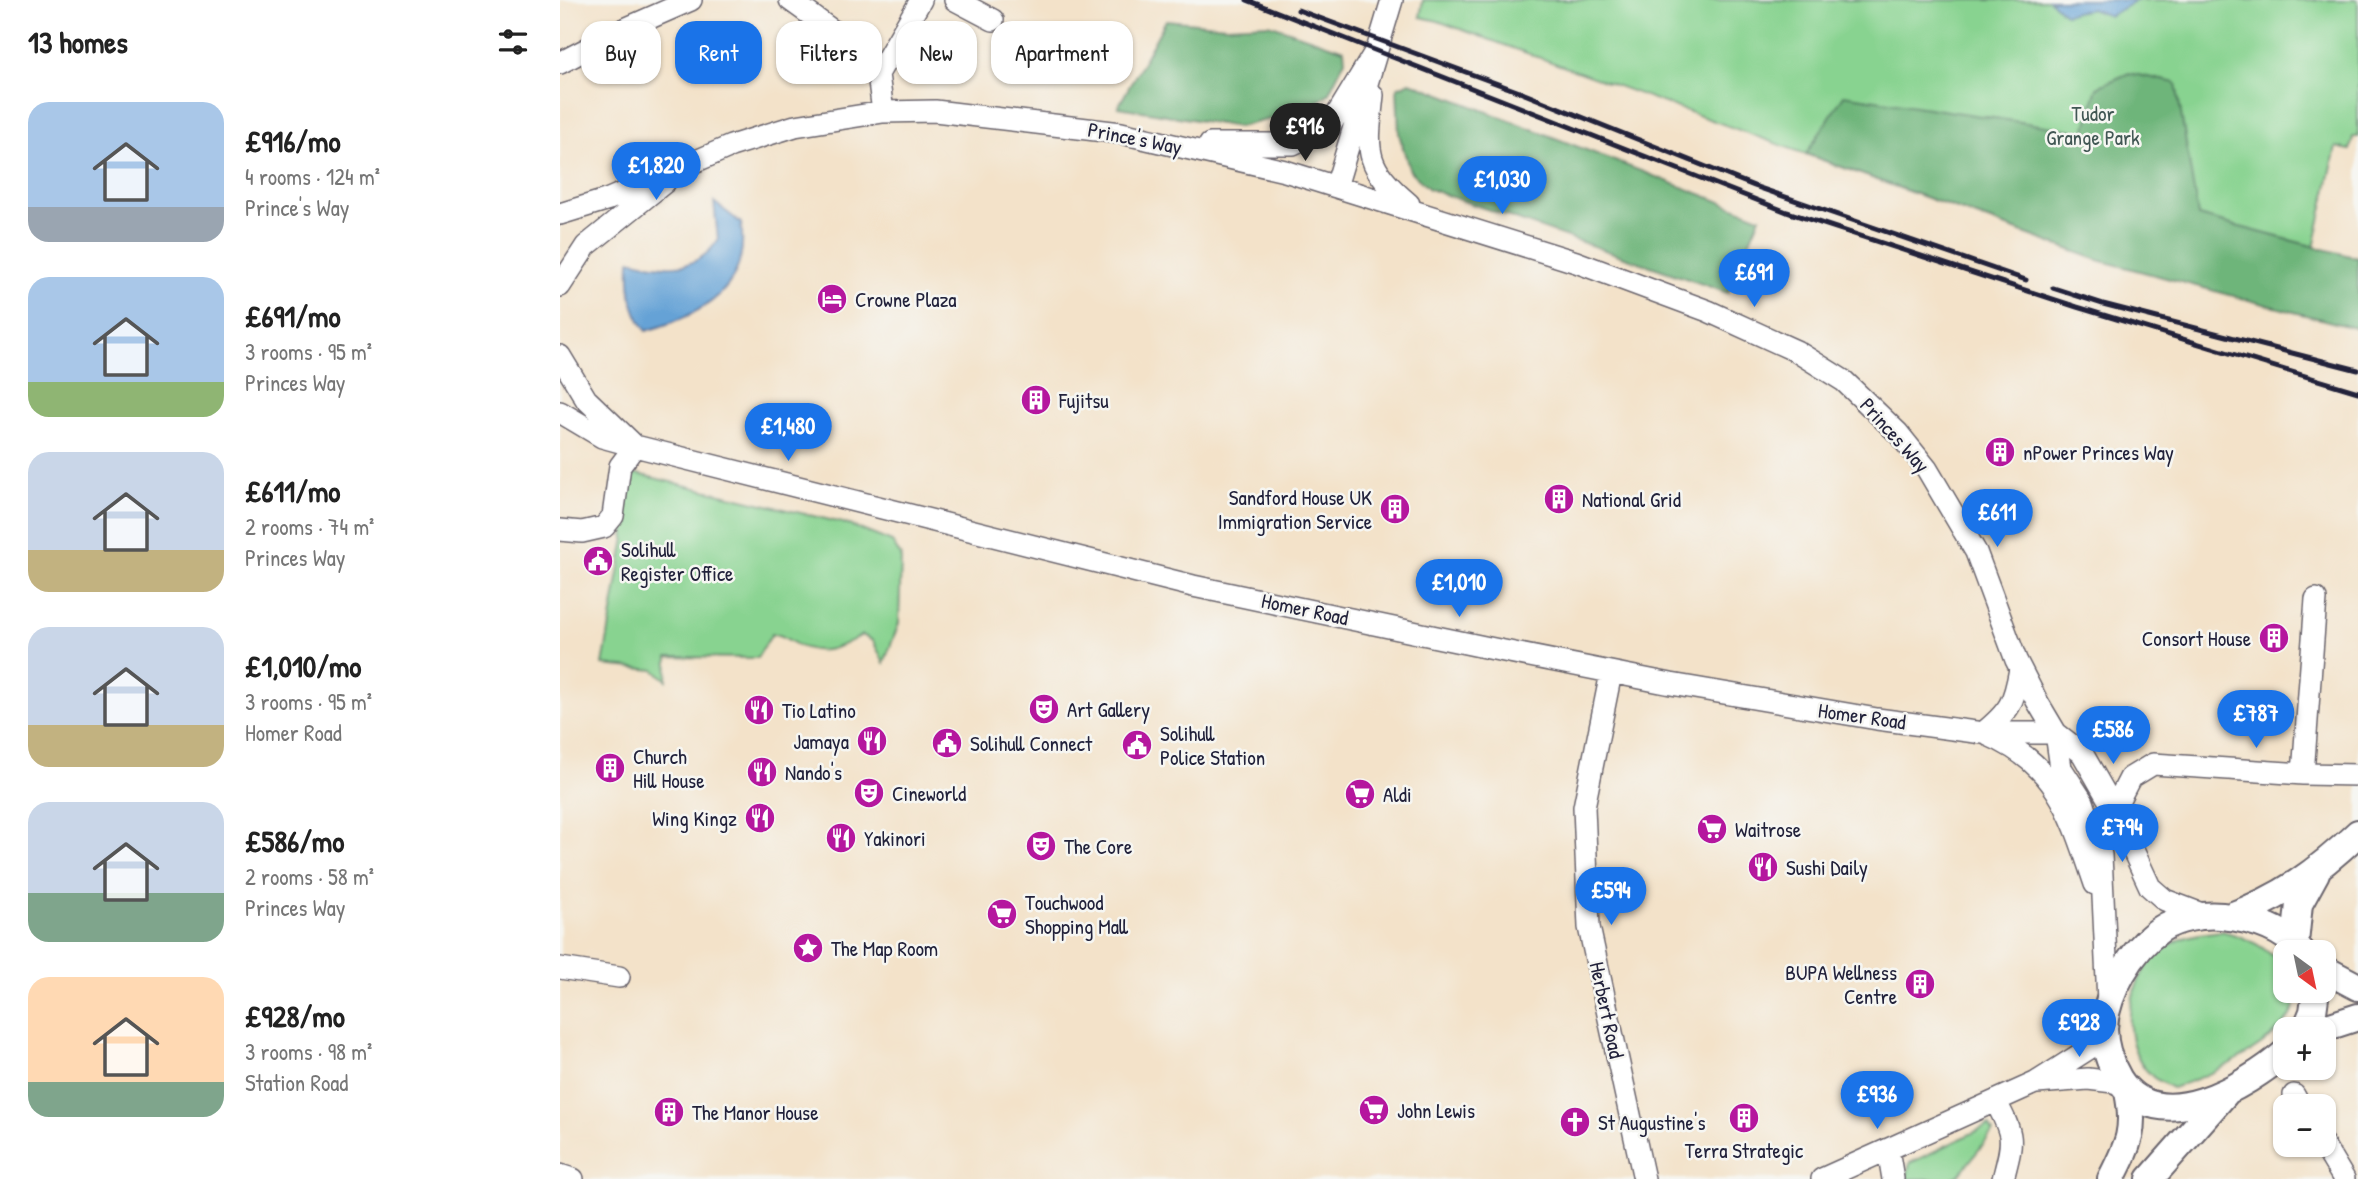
<!DOCTYPE html>
<meta charset="utf-8">
<style>
:root{--surface:#fff;--page:#f6f6f6;--text:#222;--muted:#767676;--accent:#1a73e8}
body{margin:0;font-family:"Patrick Hand",sans-serif;background:var(--page);color:var(--text);height:100vh;display:flex;flex-direction:column;font-size:26px;white-space:nowrap}
*{box-sizing:border-box;margin:0}
p{font-size:23px;color:var(--muted)}
.icon{flex:none;width:38px;height:38px;fill:none;stroke:currentColor;stroke-width:2;stroke-linecap:round;stroke-linejoin:round}
.map{position:relative;flex:1;overflow:hidden}
.sheet{display:flex;flex-direction:column;background:var(--surface);width:560px}
.sheet>*{flex:none}
.top-card{position:absolute;left:21px;top:21px;width:665px;height:63px;display:flex;gap:14px}
.needle{width:46px;rotate:147deg}
.tools{position:absolute;left:1713px;top:940px;display:grid;gap:14px}
.tools a{display:grid;place-items:center;width:63px;height:63px;border-radius:14px;background:var(--surface);box-shadow:0 2px 5px #0004;font-size:35px}
.price{position:absolute;translate:-50% -60px;padding:0 16px;border-radius:24px;background:var(--accent);color:#fff;font-size:23px;line-height:46px;filter:drop-shadow(0 2px 4px #0008)}
.price::after{content:'';position:absolute;left:50%;top:42px;width:21px;height:16px;margin-left:-10px;background:inherit;clip-path:polygon(0 0,100% 0,50% 100%)}
.price.on{background:#222;color:#fff}
ul{padding:0;list-style:none}
li{display:flex;align-items:center;gap:21px;height:175px;padding:0 28px}
li span{display:grid;place-items:center;flex:none;width:196px;height:140px;border-radius:21px;color:#555}
li>.icon{margin-inline-start:auto}
span .icon{width:84px;height:84px;fill:#fffc;stroke-width:1}
li b{font-size:30px}
h2{display:flex;justify-content:space-between;align-items:center;height:84px;padding:0 28px;font-size:30px}
.pill{padding:0 24px;border-radius:21px;background:var(--surface);box-shadow:0 2px 5px #0004;font-size:24px;line-height:63px}
.pill.on{background:var(--accent);color:#fff}
main{display:flex;flex:1;min-height:0}
.map>svg:first-child{display:block}
</style>
<main>
<section class="sheet">
<h2>13 homes<svg class="icon" aria-label="filters" viewBox="0 0 24 24"><path d="M4 7h16M4 17h16"/><circle cx="9" cy="7" r="2"/><circle cx="15" cy="17" r="2"/></svg></h2>
<ul>
<li><span style="background:linear-gradient(#a9c7e8 75%,#9aa5b1 0)"><svg class="icon" aria-label="home" viewBox="0 0 24 24"><path d="M3 11l9-7 9 7M6 9v11h12V9"/></svg></span><div><b>£916/mo</b><p>4 rooms · 124 m²</p><p>Prince's Way</p></div></li>
<li><span style="background:linear-gradient(#a9c7e8 75%,#8fb573 0)"><svg class="icon" aria-label="home" viewBox="0 0 24 24"><path d="M3 11l9-7 9 7M6 9v11h12V9"/></svg></span><div><b>£691/mo</b><p>3 rooms · 95 m²</p><p>Princes Way</p></div></li>
<li><span style="background:linear-gradient(#c9d6e8 70%,#c2b280 0)"><svg class="icon" aria-label="home" viewBox="0 0 24 24"><path d="M3 11l9-7 9 7M6 9v11h12V9"/></svg></span><div><b>£611/mo</b><p>2 rooms · 74 m²</p><p>Princes Way</p></div></li>
<li><span style="background:linear-gradient(#c9d6e8 70%,#c2b280 0)"><svg class="icon" aria-label="home" viewBox="0 0 24 24"><path d="M3 11l9-7 9 7M6 9v11h12V9"/></svg></span><div><b>£1,010/mo</b><p>3 rooms · 95 m²</p><p>Homer Road</p></div></li>
<li><span style="background:linear-gradient(#c9d6e8 65%,#7fa58c 0)"><svg class="icon" aria-label="home" viewBox="0 0 24 24"><path d="M3 11l9-7 9 7M6 9v11h12V9"/></svg></span><div><b>£586/mo</b><p>2 rooms · 58 m²</p><p>Princes Way</p></div></li>
<li><span style="background:linear-gradient(#ffd9b3 75%,#7fa58c 0)"><svg class="icon" aria-label="home" viewBox="0 0 24 24"><path d="M3 11l9-7 9 7M6 9v11h12V9"/></svg></span><div><b>£928/mo</b><p>3 rooms · 98 m²</p><p>Station Road</p></div></li>
</ul>
</section>
<div class="map">
<svg width="1798" height="1179" viewBox="0 0 1798 1179">
<rect width="100%" height="100%" fill="#f6f6f2"/>
<filter id="ink" filterUnits="userSpaceOnUse"><feTurbulence type="fractalNoise" baseFrequency=".0143" numOctaves="2"/><feDisplacementMap in="SourceGraphic" scale="14" xChannelSelector="R" yChannelSelector="G"/><feConvolveMatrix kernelMatrix="1 2 1 2 8 2 1 2 1" color-interpolation-filters="sRGB"/></filter>
<filter id="wash" filterUnits="userSpaceOnUse"><feTurbulence type="fractalNoise" baseFrequency=".00686" numOctaves="4" result="noise"/><feDisplacementMap in="SourceGraphic" scale="28" xChannelSelector="R" yChannelSelector="G"/><feGaussianBlur stdDeviation="1.57" result="paint"/><feColorMatrix in="noise" values="0 0 0 0 0 0 0 0 0 0 0 0 0 0 0 0 0 1.4 0 .05"/><feComposite in="paint" operator="in"/></filter>
<g filter="url(#wash)">
<rect width="100%" height="100%" fill="#f3e2c9"/>
<path fill="#88d390" stroke="#557a66" stroke-width="2" d="M863 0H1798V137H1793L1790 150 1776 147 1754 248 1638 216 1538 260 878 21 860 17Z
M73 473 287 524 332 542 341 556 339 623 324 663 313 641 302 635C278 649 258 658 232 642 225 638 221 634 212 634L197 658 108 657 107 680 94 670 43 665 65 538 61 499Z
M1662 931C1689 938 1707 947 1725 969L1726 990 1736 991C1741 1037 1649 1076 1612 1088 1606 1084 1598 1081 1593 1077 1554 1042 1567 970 1610 945 1626 935 1643 933 1662 931Z
M1429 1125 1433 1132 1398 1176 1390 1179H1346L1350 1163Z"/>
<path fill="#6eb57a" stroke="#486c5a" stroke-width="2" d="M606 20 666 26 709 24 784 50 785 60 768 94 744 111 678 127 558 107Z
M1569 73 1616 83 1638 216 1798 258V329L1538 260 1246 154 1284 95 1525 132 1537 87Z
M850 82 1200 217 1168 293 869 189 850 171 839 134 837 88Z"/>
<path fill="#65a2d6" stroke="#446288" stroke-width="2" d="M1489 0H1577L1549 16 1531 9 1505 14Z
M154 202 181 223C191 289 142 315 86 331 70 307 69 289 70 260 105 268 135 274 158 240Z"/>
</g>
<g filter="url(#ink)">
<g fill="none" stroke-linecap="round" stroke-linejoin="round">
<g stroke="#6b656d" stroke-width="24">
<path id="minor" d="M230 0 291 44 318 74 323 112
M395 0 433 20
M0 63 67 28 131 0
M318 74 361 0
M813 95C807 152 803 165 849 204
M650 144H733L770 126 818 47
M776 187 832 0
M0 214 49 199 171 146 235 126 323 112 375 111 561 133 725 171 1016 262 1148 311 1236 351 1284 381 1338 433 1367 469 1416 552 1456 660 1477 701 1496 733 1522 753 1554 809 1590 887 1605 900 1647 916
M0 286 26 246 105 182
M0 356 26 399 74 445
M0 412 42 437 75 446 633 586 934 649 1111 684 1317 719 1423 733H1496
M0 530 22 532 44 527 53 516 60 466 75 446
M1051 673 1024 807 1029 927 1084 1179
M1423 733C1450 711 1454 703 1460 669
M1496 733 1501 768 1523 802 1541 855 1548 1001
M1428 735C1499 765 1512 817 1535 884
M1743 774 1756 599
M1554 809 1570 778 1593 764 1743 774 1798 775
M0 968 59 977
M1477 1083 1528 1079 1562 1083
M1734 1095 1740 1106
M1436 1102C1455 1138 1453 1140 1443 1179
M1763 1144 1784 1179
M1328 1149 1333 1179
M0 1175 13 1179
M1262 1179 1475 1083 1530 1048 1544 1028"/>
</g>
<g stroke="#6b656d" stroke-width="30">
<path id="major" d="M1668 917C1721 898 1757 872 1798 833
M1735 943 1739 904 1756 873
M1764 969 1798 987
M1746 1029 1753 1012 1756 990
M1761 1029 1798 1017
M1726 1052C1687 1086 1597 1140 1559 1079 1550 1064 1544 1046 1544 1028 1546 993 1572 949 1601 929 1617 918 1644 914 1662 916 1692 919 1724 928 1742 952
M1551 1179C1568 1145 1576 1131 1568 1092
M1590 1179 1665 1094"/>
</g>
<use href="#minor" stroke="#fff" stroke-width="21"/>
<use href="#major" stroke="#fff" stroke-width="26"/>
<path stroke="#22223b" stroke-width="5" d="M687 0 1227 212 1517 307 1798 392
M738 10 957 91 1194 186 1466 280
M1493 288 1543 304 1798 370"/>
</g>
</g>
<defs>
<g id="hotel-disc" transform="scale(1.575)"><circle r="9.5" fill="#b5179e" stroke="#f6f6f2"/><path d="M-6-4.5h1.5V1H6V5H4.5V3h-9V5H-6ZM-4 0a1.8 1.8 0 1 1 3.6 0ZM.5 0V-2.5h3Q6-2.5 6 0Z" fill="#fff"/></g>
<g id="building-disc" transform="scale(1.575)"><circle r="9.5" fill="#b5179e" stroke="#f6f6f2"/><path d="M-4-6H4V6H1V3H-1V6H-4ZM-2.5-4.3h1.7v1.8h-1.7ZM.8-4.3h1.7v1.8H.8ZM-2.5-1h1.7V.8h-1.7ZM.8-1h1.7V.8H.8Z" fill="#fff"/></g>
<g id="civic-disc" transform="scale(1.575)"><circle r="9.5" fill="#b5179e" stroke="#f6f6f2"/><path d="M-.6-6.5H3V-4.5H.6V-3L4-1V1h2V6H-6V1h2V-1L-.6-3ZM-1.2 2.5V6h2.4V2.5Z" fill="#fff"/></g>
<g id="theatre-disc" transform="scale(1.575)"><circle r="9.5" fill="#b5179e" stroke="#f6f6f2"/><path d="M-5-5.5Q0-4 5-5.5V0Q5 5 0 6Q-5 5-5 0ZM-3.3-2.5H-1v1.5H-3.3ZM1-2.5H3.3v1.5H1ZM-2.8 1Q0 5.5 2.8 1Z" fill="#fff"/></g>
<g id="restaurant-disc" transform="scale(1.575)"><circle r="9.5" fill="#b5179e" stroke="#f6f6f2"/><path d="M-5-6h1v4h1v-4h1v4h1v-4h1v5L-1.5 .5V6h-2V.5L-5-1ZM5-6V6H3V1.5H1.5Q1.5-4 5-6Z" fill="#fff"/></g>
<g id="supermarket-disc" transform="scale(1.575)"><circle r="9.5" fill="#b5179e" stroke="#f6f6f2"/><path d="M-6-5.5h2.5l.6 2H6L4.5 2H-2.5L-4.4-4H-6ZM-1.5 3.2a1.3 1.3 0 1 0 .1 0ZM3 3.2a1.3 1.3 0 1 0 .1 0Z" fill="#fff"/></g>
<g id="sight-disc" transform="scale(1.575)"><circle r="9.5" fill="#b5179e" stroke="#f6f6f2"/><path d="M0-6L1.8-2.2L6-1.7L2.9 1.2L3.7 5.4L0 3.3L-3.7 5.4L-2.9 1.2L-6-1.7L-1.8-2.2Z" fill="#fff"/></g>
<g id="church-disc" transform="scale(1.575)"><circle r="9.5" fill="#b5179e" stroke="#f6f6f2"/><path d="M-1.2-6h2.4v3.5h3.3v2.4h-3.3V6h-2.4V-.1h-3.3v-2.4h3.3Z" fill="#fff"/></g>
</defs>
<g fill-rule="evenodd">
<use href="#hotel-disc" x="272" y="299"/>
<use href="#building-disc" x="476" y="400"/>
<use href="#building-disc" x="1440" y="452"/>
<use href="#building-disc" x="999" y="499"/>
<use href="#building-disc" x="835" y="509"/>
<use href="#civic-disc" x="38" y="561"/>
<use href="#building-disc" x="1714" y="638"/>
<use href="#theatre-disc" x="484" y="709"/>
<use href="#restaurant-disc" x="199" y="710"/>
<use href="#restaurant-disc" x="312" y="741"/>
<use href="#civic-disc" x="387" y="743"/>
<use href="#civic-disc" x="577" y="745"/>
<use href="#building-disc" x="50" y="768"/>
<use href="#restaurant-disc" x="202" y="772"/>
<use href="#theatre-disc" x="309" y="793"/>
<use href="#supermarket-disc" x="800" y="794"/>
<use href="#restaurant-disc" x="200" y="818"/>
<use href="#supermarket-disc" x="1152" y="829"/>
<use href="#restaurant-disc" x="281" y="838"/>
<use href="#theatre-disc" x="481" y="846"/>
<use href="#restaurant-disc" x="1203" y="867"/>
<use href="#supermarket-disc" x="442" y="914"/>
<use href="#sight-disc" x="248" y="948"/>
<use href="#building-disc" x="1360" y="984"/>
<use href="#supermarket-disc" x="814" y="1110"/>
<use href="#building-disc" x="109" y="1112"/>
<use href="#building-disc" x="1184" y="1118"/>
<use href="#church-disc" x="1015" y="1122"/>
</g>
<g text-anchor="middle" dominant-baseline="central" stroke-width="5" stroke-linejoin="round" paint-order="stroke">
<g font-size="21" fill="#415754" stroke="#f6f6f2">
<text x="1533" y="113">Tudor<tspan x="1533" dy="24">Grange Park</tspan></text>
</g>
<g font-size="21" fill="#22223b" stroke="#f6f6f2">
<text transform="translate(575 138) rotate(11)">Prince's Way</text>
<text transform="translate(1335 435) rotate(48)">Princes Way</text>
<text transform="translate(745 609) rotate(12)">Homer Road</text>
<text transform="translate(1302 716) rotate(8)">Homer Road</text>
<text transform="translate(1047 1010) rotate(78)">Herbert Road</text>
</g>
<g font-size="21" fill="#22223b" stroke="#f6f6f2" text-anchor="start">
<text x="295" y="299">Crowne Plaza</text>
<text x="499" y="400">Fujitsu</text>
<text x="1463" y="452">nPower Princes Way</text>
<text x="812" y="497" text-anchor="end">Sandford House UK<tspan x="812" dy="24">Immigration Service</tspan></text>
<text x="1022" y="499">National Grid</text>
<text x="61" y="549">Solihull<tspan x="61" dy="24">Register Office</tspan></text>
<text x="1691" y="638" text-anchor="end">Consort House</text>
<text x="507" y="709">Art Gallery</text>
<text x="222" y="710">Tio Latino</text>
<text x="600" y="733">Solihull<tspan x="600" dy="24">Police Station</tspan></text>
<text x="289" y="741" text-anchor="end">Jamaya</text>
<text x="410" y="743">Solihull Connect</text>
<text x="73" y="756">Church<tspan x="73" dy="24">Hill House</tspan></text>
<text x="225" y="772">Nando's</text>
<text x="332" y="793">Cineworld</text>
<text x="823" y="794">Aldi</text>
<text x="177" y="818" text-anchor="end">Wing Kingz</text>
<text x="1175" y="829">Waitrose</text>
<text x="304" y="838">Yakinori</text>
<text x="504" y="846">The Core</text>
<text x="1226" y="867">Sushi Daily</text>
<text x="465" y="902">Touchwood<tspan x="465" dy="24">Shopping Mall</tspan></text>
<text x="271" y="948">The Map Room</text>
<text x="1337" y="972" text-anchor="end">BUPA Wellness<tspan x="1337" dy="24">Centre</tspan></text>
<text x="837" y="1110">John Lewis</text>
<text x="132" y="1112">The Manor House</text>
<text x="1038" y="1122">St Augustine's</text>
<text x="1184" y="1150" text-anchor="middle">Terra Strategic</text>
</g>
</g>
</svg>
<div class="tools">
<a><svg class="needle" viewBox="-14 -14 28 28"><path d="M0-13l5 13h-10z" fill="#e53935"/><path d="M0 13l5-13h-10z" fill="#767676"/></svg></a>
<a>+</a>
<a>−</a>
</div>
<b class="price on" style="left:745px;top:163px">£916</b>
<b class="price" style="left:96px;top:202px">£1,820</b>
<b class="price" style="left:942px;top:216px">£1,030</b>
<b class="price" style="left:1194px;top:309px">£691</b>
<b class="price" style="left:228px;top:463px">£1,480</b>
<b class="price" style="left:1437px;top:549px">£611</b>
<b class="price" style="left:899px;top:619px">£1,010</b>
<b class="price" style="left:1696px;top:750px">£787</b>
<b class="price" style="left:1553px;top:766px">£586</b>
<b class="price" style="left:1562px;top:864px">£794</b>
<b class="price" style="left:1051px;top:927px">£594</b>
<b class="price" style="left:1519px;top:1059px">£928</b>
<b class="price" style="left:1317px;top:1131px">£936</b>
<div class="top-card">
<a class="pill">Buy</a>
<a class="pill on">Rent</a>
<a class="pill">Filters</a>
<a class="pill">New</a>
<a class="pill">Apartment</a>
</div>
</div>
</main>
